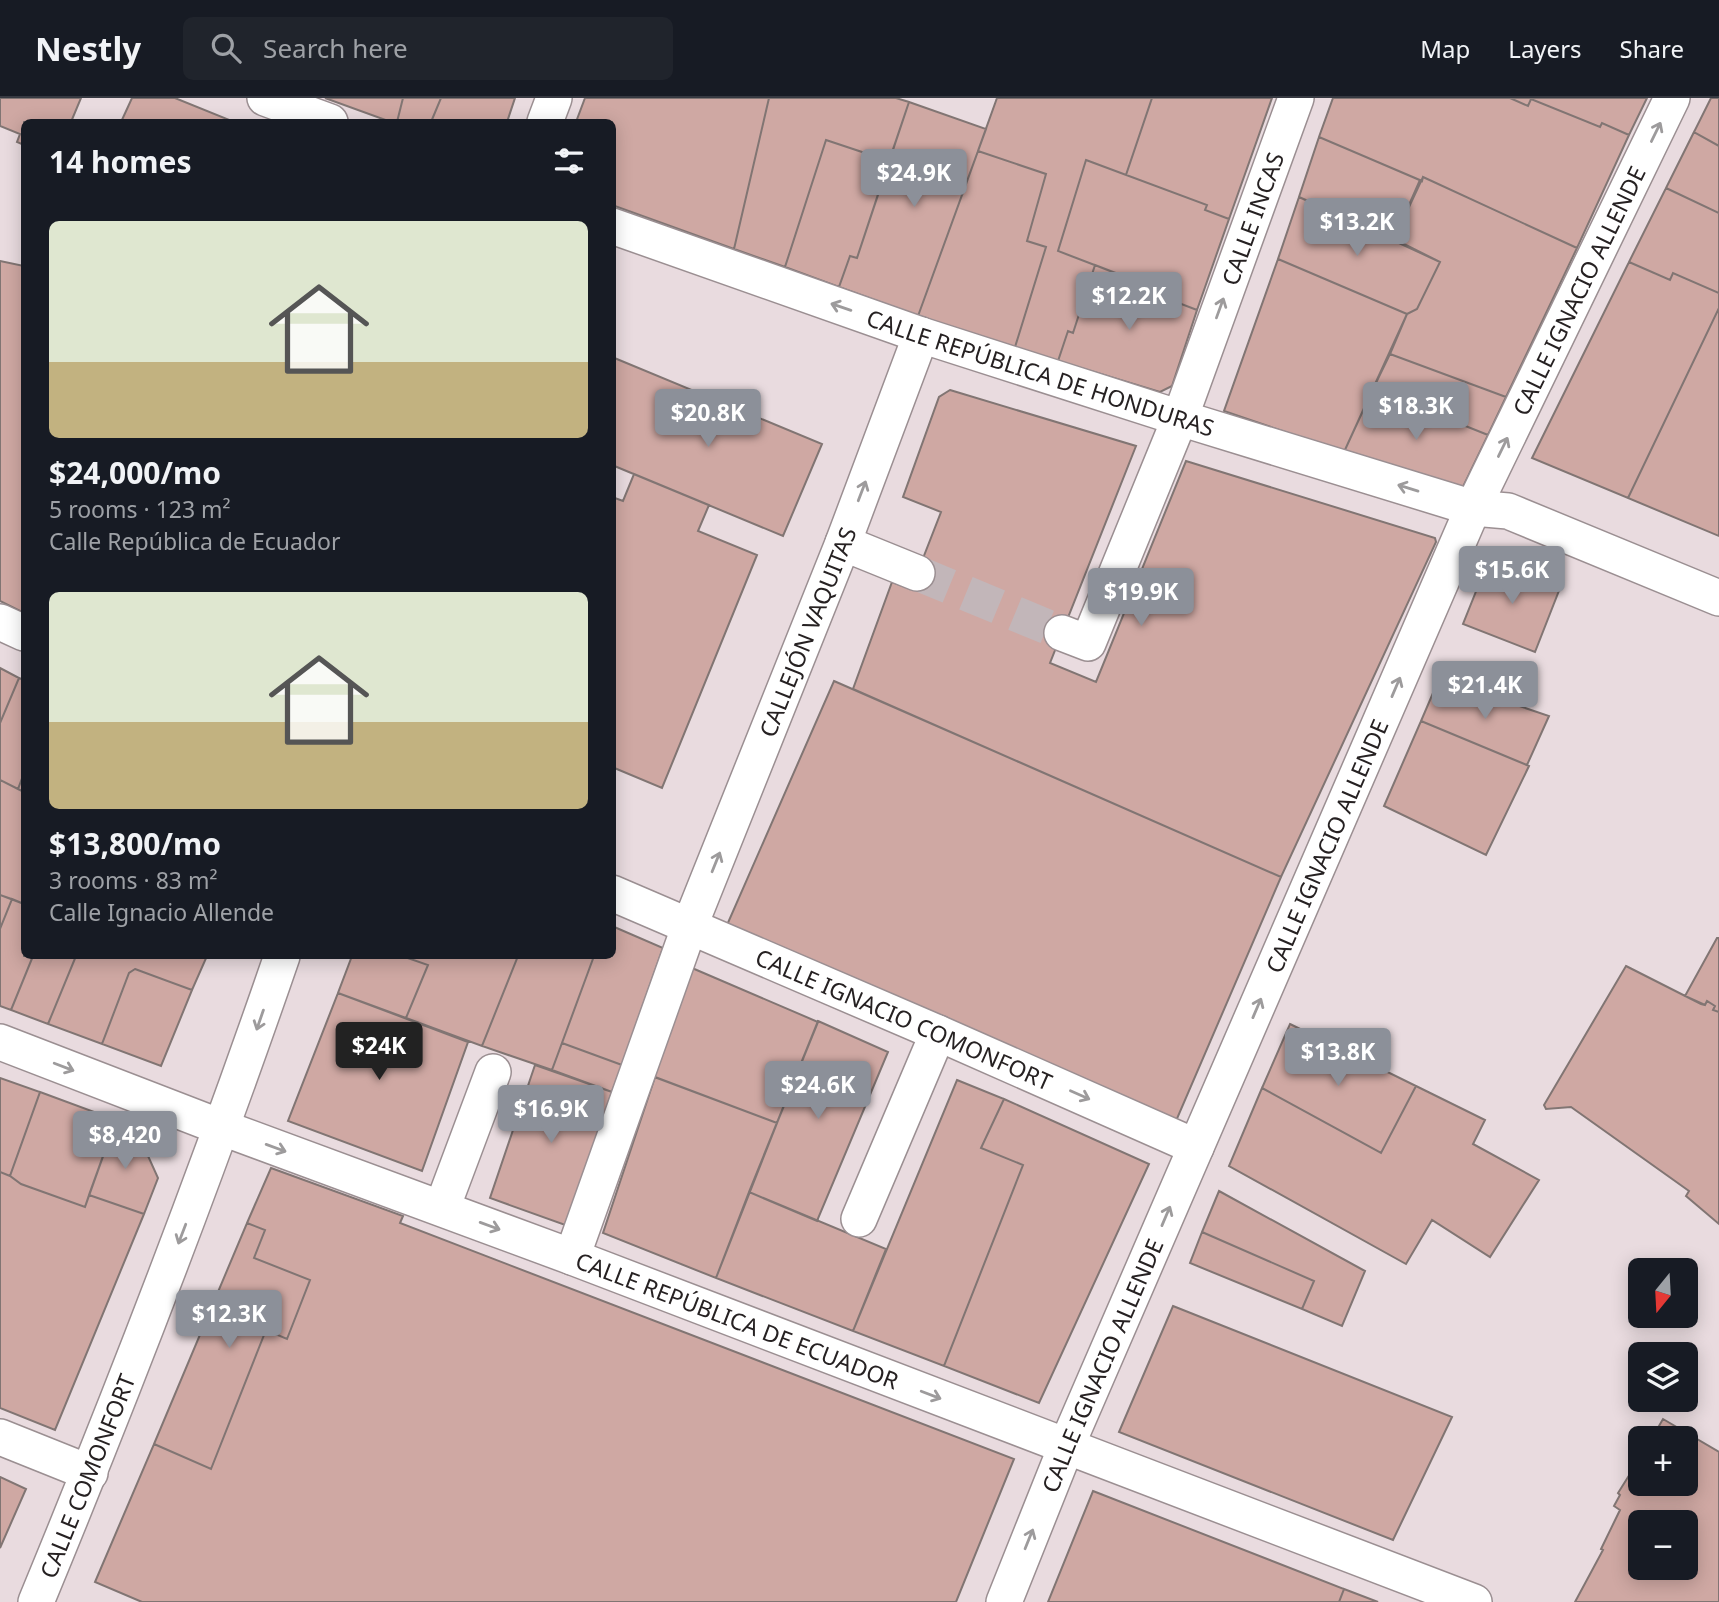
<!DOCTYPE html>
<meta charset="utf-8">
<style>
:root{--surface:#171b24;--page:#20242c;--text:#f1f3f6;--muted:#9ea1a6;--line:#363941;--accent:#8c9099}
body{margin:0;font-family:"Noto Sans",sans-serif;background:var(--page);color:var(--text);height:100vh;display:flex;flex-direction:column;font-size:26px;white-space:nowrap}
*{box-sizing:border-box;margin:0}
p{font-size:23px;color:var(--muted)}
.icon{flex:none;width:38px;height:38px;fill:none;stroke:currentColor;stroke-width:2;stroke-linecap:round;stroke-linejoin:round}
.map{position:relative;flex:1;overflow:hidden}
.sheet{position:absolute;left:21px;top:21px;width:595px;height:840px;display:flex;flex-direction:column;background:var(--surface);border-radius:10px;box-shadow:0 4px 18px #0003}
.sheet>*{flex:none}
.needle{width:46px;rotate:198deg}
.controls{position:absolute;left:1628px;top:1160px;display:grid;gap:14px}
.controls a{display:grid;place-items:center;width:70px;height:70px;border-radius:10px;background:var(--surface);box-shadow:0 4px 18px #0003;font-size:35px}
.price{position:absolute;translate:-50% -60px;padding:0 16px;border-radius:7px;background:var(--accent);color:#fff;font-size:23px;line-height:46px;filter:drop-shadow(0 2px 4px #0008)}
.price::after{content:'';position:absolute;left:50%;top:42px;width:21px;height:16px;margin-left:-10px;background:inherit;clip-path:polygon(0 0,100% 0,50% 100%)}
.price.on{background:#222;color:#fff}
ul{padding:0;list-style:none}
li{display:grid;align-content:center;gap:14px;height:371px;padding:0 28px}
li span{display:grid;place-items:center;height:217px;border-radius:10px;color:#555}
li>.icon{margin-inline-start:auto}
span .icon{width:126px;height:126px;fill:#fffc;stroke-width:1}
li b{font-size:30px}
h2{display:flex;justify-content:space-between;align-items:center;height:84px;padding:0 28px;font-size:30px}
header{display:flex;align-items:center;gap:42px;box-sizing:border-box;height:98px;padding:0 35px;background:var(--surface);border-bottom:2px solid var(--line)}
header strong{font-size:33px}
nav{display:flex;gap:38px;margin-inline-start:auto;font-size:24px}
.search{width:490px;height:63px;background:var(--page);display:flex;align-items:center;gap:18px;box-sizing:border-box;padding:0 24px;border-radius:10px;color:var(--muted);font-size:26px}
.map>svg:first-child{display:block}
</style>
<header>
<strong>Nestly</strong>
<div class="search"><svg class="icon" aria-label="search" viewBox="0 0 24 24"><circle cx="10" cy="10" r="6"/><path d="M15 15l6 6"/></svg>Search here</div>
<nav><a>Map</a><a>Layers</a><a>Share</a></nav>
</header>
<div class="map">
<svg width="1719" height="1504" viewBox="0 0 1719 1504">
<rect width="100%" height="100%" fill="#e9dbdf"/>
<path fill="#cfa8a3" stroke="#817573" stroke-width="2" fill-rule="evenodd" d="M0 0H81L71 24H24V47L17 44 20 36 0 28Z
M132 0H175L232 23 231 24H121Z
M325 0H403L397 24H391Z
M403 0H441L431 24H397Z
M441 0H515L507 24H431Z
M585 0H769L734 151 612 107V24H576Z
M769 0H896L909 4 889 63 826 42 785 169 734 151Z
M997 0H1152L1126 77 1086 62 1058 153 1095 167 1073 235 1068 233 1058 263 1015 249 1046 149 1027 143 1046 76 978 53Z
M1152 0H1272L1229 121 1205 112 1207 107 1126 77Z
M1333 0H1510L1528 8 1531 1 1600 29 1602 25 1629 37 1577 150 1423 79 1422 83 1319 39Z
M1510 0H1647L1629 37 1602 25 1600 29 1531 1 1528 8Z
M1711 0H1719V48L1694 34Z
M909 4 986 31 918 218 839 189 850 158 857 160Z
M1694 34 1719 48V115L1666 90Z
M1319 39 1420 82 1394 141 1299 99Z
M826 42 889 63 857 160 850 158 839 189 785 169Z
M978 53 1046 76 1027 143 1046 149 1015 249 918 218Z
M1086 62 1207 107 1205 112 1229 121 1197 212 1176 204 1178 199 1058 153Z
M1423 79 1577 150 1506 299 1390 256 1407 216 1417 211 1440 164 1394 141Z
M1666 90 1719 115V195L1673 175 1670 182 1629 164Z
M1299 99 1440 164 1417 211 1407 216 1278 161Z
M1278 161 1407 216 1344 354 1224 313Z
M0 163 24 168V515L0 503Z
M1629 164 1670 182 1673 175 1719 195V210L1628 400 1532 360Z
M1095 167 1178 199 1176 204 1197 212 1172 288 1160 294 1058 263 1068 233 1073 235Z
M1719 210V438L1628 400Z
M1390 256 1506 299 1488 337 1373 291Z
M612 259 822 346 783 438 612 367Z
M1373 291 1488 337 1460 395 1344 354Z
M950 292 1136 348 1050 565 1096 584 1186 363 1435 440 1436 444 1281 779 853 591 892 484 911 491 941 414 903 399 939 299Z
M634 376 709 407 698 433 757 457 662 690 612 669V399L623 403Z
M1489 461 1560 490 1535 554 1463 526Z
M0 570 19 580 0 625Z
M19 580 24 582V675L18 691 0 682V625Z
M1439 581 1549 618 1527 667 1421 623Z
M834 583 1281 779 1176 1023 727 827Z
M1421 623 1529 668 1486 757 1384 708Z
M24 675V694L18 691Z
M0 682 24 694V806L0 797Z
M0 797 12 801 0 831Z
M12 801 24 806V858H33L11 912 0 908V831Z
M612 828 663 850 622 967 562 945 594 858H612Z
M1717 840H1719V914L1713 912 1715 908 1707 903 1705 907 1685 898Z
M33 858H76L48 926 11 912Z
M76 858H207L192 892 135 871 129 875 102 946 48 926Z
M352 858H402L428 867 406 920 338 895Z
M402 858H518L482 948 406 920 428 867Z
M518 858H594L552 972 482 948Z
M1626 868 1701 906 1705 907 1707 903 1715 908 1713 912 1719 914V1126L1686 1098 1689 1093 1571 1009 1546 1011 1544 1007Z
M692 870 818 924 777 1025 654 979Z
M135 871 192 892 161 968 102 946 129 875Z
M338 895 468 944 422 1073 288 1023Z
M818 923 888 954 817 1123 749 1094Z
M1290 926 1416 988 1381 1055 1262 990Z
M562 945 622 967 612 994 552 972Z
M535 967 612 994 568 1128 490 1100Z
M655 979 777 1025 716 1180 603 1135Z
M0 980 40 994 10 1078 0 1074Z
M957 982 1004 1001 981 1050 1023 1067 944 1268 853 1233Z
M1416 988 1485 1022 1473 1046 1539 1082 1490 1159 1432 1122 1406 1166 1229 1068 1262 990 1381 1055Z
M40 994 116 1022 85 1109 21 1086 10 1078Z
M1004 1001 1149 1066 1039 1305 944 1268 1023 1067 981 1050Z
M116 1022 135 1029 158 1080 144 1116 89 1097Z
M271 1070 403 1118 400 1125 1014 1361 956 1504H142L95 1484 154 1346 211 1371 266 1232 287 1241 310 1182 254 1160 265 1132 247 1125Z
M0 1074 10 1078 21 1086 85 1109 89 1097 144 1116 55 1332 0 1310Z
M1219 1093 1365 1173 1342 1228 1302 1211 1314 1183 1202 1134Z
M749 1094 886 1151 853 1233 716 1180Z
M247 1125 265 1132 254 1160 310 1182 287 1241 266 1232 211 1371 154 1346Z
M1202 1134 1314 1183 1302 1211 1190 1165Z
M1173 1208 1452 1319 1393 1442 1119 1334Z
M1663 1321 1719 1354V1504H1575L1603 1452 1601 1451 1620 1412 1614 1408 1620 1397 1618 1395 1640 1360V1386H1685V1340H1652ZM1640 1424H1685V1470H1640Z
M0 1379 26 1391 0 1450Z
M1093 1393 1344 1491 1339 1504H1048Z
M1344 1491 1378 1504H1339Z"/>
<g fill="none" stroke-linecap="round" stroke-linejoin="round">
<path stroke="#c2b6b9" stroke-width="35" stroke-dasharray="35 18" stroke-linecap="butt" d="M917 475 1062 535"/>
<g stroke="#9b8f92" stroke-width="38">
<g id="minor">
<path d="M265 0 330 24"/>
<path d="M545 24 554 0"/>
<path id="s1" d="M612 128 921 237 1180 320 1473 410 1508 413 1719 500"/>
<path d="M843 445 917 475"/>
<path d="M0 524 24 535"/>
<path id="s2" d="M1062 535 1088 545 1180 320 1296 0"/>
<path id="s3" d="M612 795 938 935 1196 1049"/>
<path id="s4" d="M0 944 223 1030 572 1159 1474 1504"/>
<path d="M442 1110 493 974"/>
<path d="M859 1121 938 935"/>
<path id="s5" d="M572 1159 690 827 843 445 921 237"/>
<path d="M0 1339 90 1375"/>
<path id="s6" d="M36 1504C124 1291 207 1076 282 858"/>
<path id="s7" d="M1004 1504 1066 1349 1473 410 1672 0"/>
</g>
</g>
<use href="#minor" stroke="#fff" stroke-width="35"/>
</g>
<defs><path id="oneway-shaft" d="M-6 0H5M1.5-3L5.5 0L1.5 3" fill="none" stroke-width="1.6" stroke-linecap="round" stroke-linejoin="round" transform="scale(1.75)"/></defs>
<g stroke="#9d9b9c">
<use href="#oneway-shaft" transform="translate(1656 34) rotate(-64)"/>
<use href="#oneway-shaft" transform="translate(841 209) rotate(-161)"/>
<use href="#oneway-shaft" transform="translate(1220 210) rotate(-70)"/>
<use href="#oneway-shaft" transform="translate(1503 349) rotate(-64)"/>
<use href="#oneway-shaft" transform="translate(1408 390) rotate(-163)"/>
<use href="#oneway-shaft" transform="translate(862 393) rotate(-69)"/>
<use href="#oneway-shaft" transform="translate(1396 589) rotate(-67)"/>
<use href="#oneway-shaft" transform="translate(716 764) rotate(-68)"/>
<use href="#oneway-shaft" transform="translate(1257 910) rotate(-67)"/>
<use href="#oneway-shaft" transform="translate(260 922) rotate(109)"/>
<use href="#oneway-shaft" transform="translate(64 969) rotate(21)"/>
<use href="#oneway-shaft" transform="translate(1080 997) rotate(24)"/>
<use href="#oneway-shaft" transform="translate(276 1050) rotate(20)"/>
<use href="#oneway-shaft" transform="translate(1166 1118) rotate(-67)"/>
<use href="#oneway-shaft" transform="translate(490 1128) rotate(20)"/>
<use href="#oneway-shaft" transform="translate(182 1136) rotate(111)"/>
<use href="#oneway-shaft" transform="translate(931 1297) rotate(21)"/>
<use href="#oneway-shaft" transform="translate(1029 1441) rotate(-68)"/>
</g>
<g text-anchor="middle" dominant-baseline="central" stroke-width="7" stroke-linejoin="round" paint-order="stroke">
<g font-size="23" fill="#262122" stroke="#f6e9ec">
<text stroke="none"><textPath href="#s2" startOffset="483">CALLE INCAS</textPath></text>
<text stroke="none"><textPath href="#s7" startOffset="1432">CALLE IGNACIO ALLENDE</textPath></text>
<text stroke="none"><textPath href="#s1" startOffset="453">CALLE REPÚBLICA DE HONDURAS</textPath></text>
<text stroke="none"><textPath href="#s5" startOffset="668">CALLEJÓN VAQUITAS</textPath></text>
<text stroke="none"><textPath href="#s7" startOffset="822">CALLE IGNACIO ALLENDE</textPath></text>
<text stroke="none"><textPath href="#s3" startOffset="318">CALLE IGNACIO COMONFORT</textPath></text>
<text stroke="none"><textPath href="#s4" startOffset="788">CALLE REPÚBLICA DE ECUADOR</textPath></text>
<text stroke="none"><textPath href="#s7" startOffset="256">CALLE IGNACIO ALLENDE</textPath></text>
<text stroke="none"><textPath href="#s6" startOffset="136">CALLE COMONFORT</textPath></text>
</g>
</g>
</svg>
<div class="controls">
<a><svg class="needle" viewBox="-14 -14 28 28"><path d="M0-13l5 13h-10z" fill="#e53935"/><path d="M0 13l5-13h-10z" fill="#9ea1a6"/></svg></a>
<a><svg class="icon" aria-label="layers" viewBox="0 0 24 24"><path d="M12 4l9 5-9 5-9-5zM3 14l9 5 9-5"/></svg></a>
<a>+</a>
<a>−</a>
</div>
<b class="price" style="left:914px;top:111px">$24.9K</b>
<b class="price" style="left:1357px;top:160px">$13.2K</b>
<b class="price" style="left:1129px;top:234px">$12.2K</b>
<b class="price" style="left:1416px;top:344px">$18.3K</b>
<b class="price" style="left:708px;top:351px">$20.8K</b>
<b class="price" style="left:1512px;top:508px">$15.6K</b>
<b class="price" style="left:1141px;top:530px">$19.9K</b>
<b class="price" style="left:1485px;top:623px">$21.4K</b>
<b class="price on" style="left:379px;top:984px">$24K</b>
<b class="price" style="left:1338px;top:990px">$13.8K</b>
<b class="price" style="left:818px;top:1023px">$24.6K</b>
<b class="price" style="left:551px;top:1047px">$16.9K</b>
<b class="price" style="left:125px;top:1073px">$8,420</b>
<b class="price" style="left:229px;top:1252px">$12.3K</b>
<section class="sheet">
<h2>14 homes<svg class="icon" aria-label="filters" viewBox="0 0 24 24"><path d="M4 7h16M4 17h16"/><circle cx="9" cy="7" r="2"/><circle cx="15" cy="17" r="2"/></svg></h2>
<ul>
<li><span style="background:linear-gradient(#dfe7d0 65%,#c2b280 0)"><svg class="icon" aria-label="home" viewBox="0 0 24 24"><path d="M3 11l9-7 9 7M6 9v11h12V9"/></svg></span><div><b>$24,000/mo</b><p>5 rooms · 123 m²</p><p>Calle República de Ecuador</p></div></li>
<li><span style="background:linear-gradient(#dfe7d0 60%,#c2b280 0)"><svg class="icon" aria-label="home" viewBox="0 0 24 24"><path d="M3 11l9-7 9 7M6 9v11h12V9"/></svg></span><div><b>$13,800/mo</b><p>3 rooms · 83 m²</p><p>Calle Ignacio Allende</p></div></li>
</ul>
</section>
</div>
